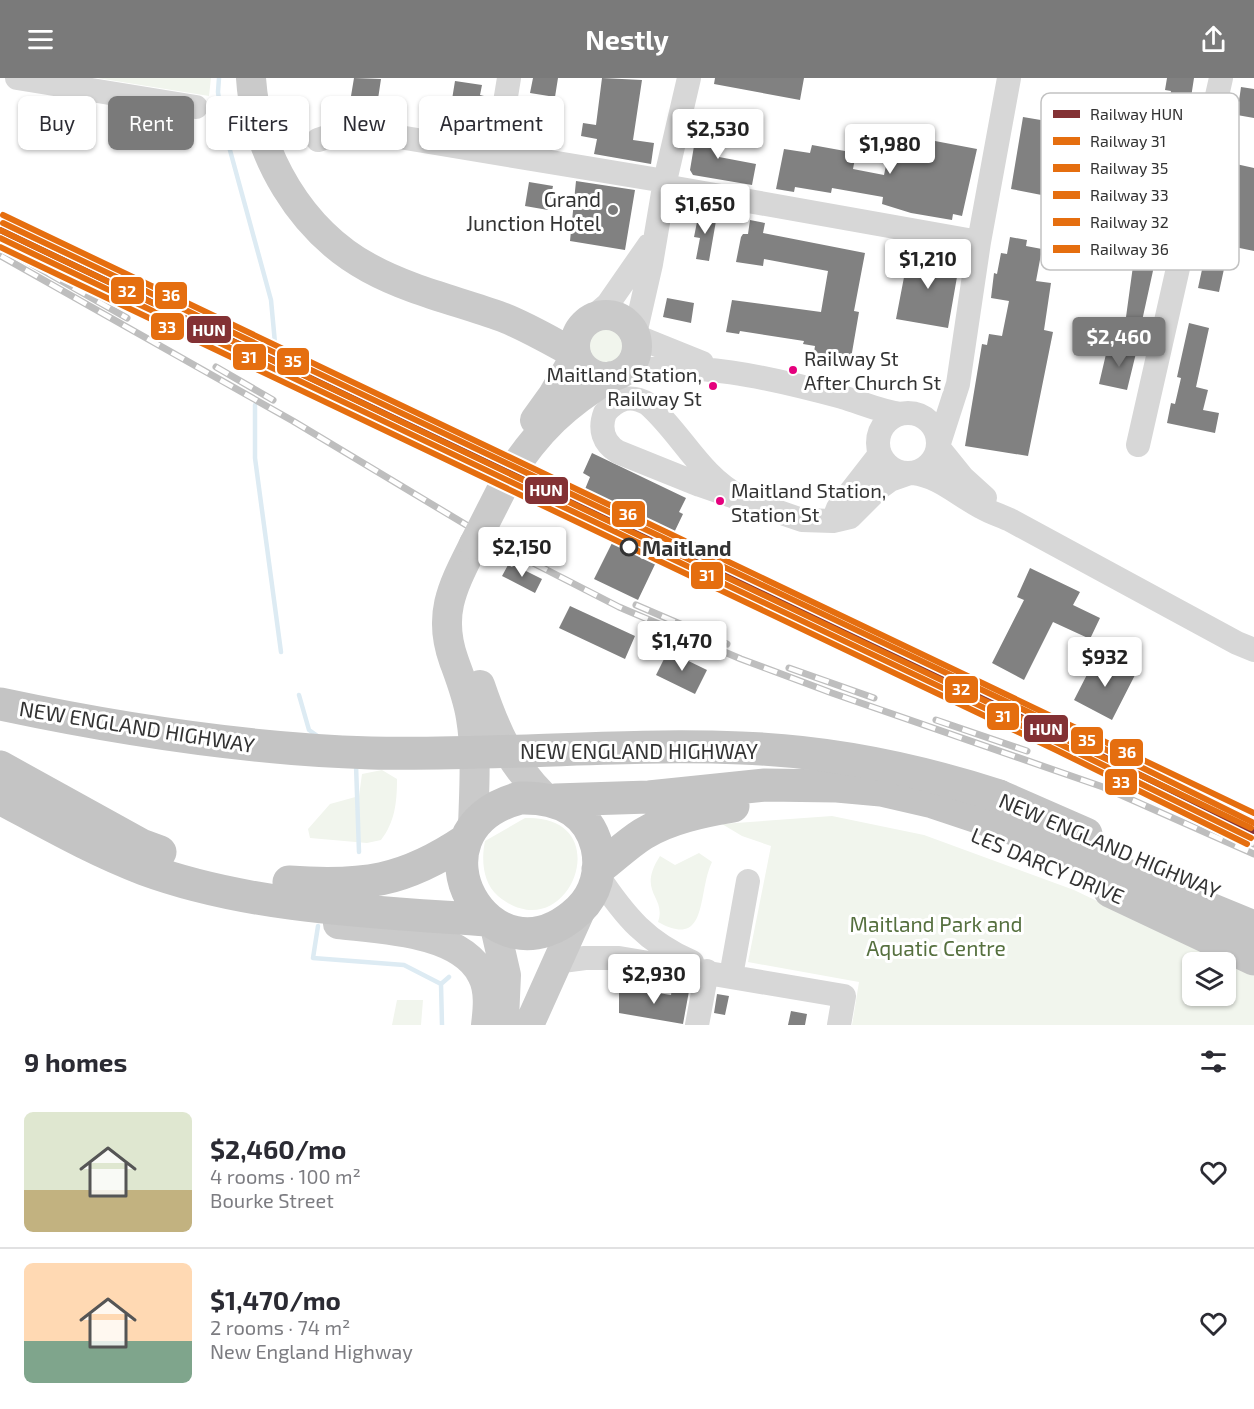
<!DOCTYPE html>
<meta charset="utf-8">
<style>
:root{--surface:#fff;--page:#f2f2f3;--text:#2b2b33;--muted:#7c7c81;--line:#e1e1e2;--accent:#7a7a7a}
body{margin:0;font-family:"Exo 2",sans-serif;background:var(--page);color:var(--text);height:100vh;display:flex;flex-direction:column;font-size:22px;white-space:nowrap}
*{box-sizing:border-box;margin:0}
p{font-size:20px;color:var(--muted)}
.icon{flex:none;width:33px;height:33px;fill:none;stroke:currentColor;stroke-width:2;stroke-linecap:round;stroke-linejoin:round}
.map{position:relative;height:947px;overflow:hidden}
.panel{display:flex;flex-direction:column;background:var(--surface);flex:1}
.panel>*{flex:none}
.guide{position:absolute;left:18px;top:18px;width:600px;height:54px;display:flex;gap:12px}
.tools{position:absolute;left:1182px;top:874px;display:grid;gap:12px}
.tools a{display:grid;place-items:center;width:54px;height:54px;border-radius:9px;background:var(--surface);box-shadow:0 2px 4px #0004;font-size:30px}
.price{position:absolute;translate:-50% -51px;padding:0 14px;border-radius:6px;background:#fff;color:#222;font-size:20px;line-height:39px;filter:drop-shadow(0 2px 3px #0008)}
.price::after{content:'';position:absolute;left:50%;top:36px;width:18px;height:14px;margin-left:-9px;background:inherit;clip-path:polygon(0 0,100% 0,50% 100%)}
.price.on{background:var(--accent);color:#fff}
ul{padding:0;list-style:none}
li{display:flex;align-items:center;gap:18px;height:150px;padding:0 24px}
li+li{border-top:2px solid var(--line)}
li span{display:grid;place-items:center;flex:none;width:168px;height:120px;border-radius:9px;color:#555}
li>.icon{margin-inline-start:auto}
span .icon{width:72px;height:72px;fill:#fffc;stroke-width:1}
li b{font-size:26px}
h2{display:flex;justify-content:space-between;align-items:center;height:72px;padding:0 24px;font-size:26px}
.tag{padding:0 21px;border-radius:9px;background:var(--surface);box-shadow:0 2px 4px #0004;font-size:21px;line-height:54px}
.tag.on{background:var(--accent);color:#fff}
header{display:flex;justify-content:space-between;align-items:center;height:78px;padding:0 24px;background:var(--accent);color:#fff;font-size:27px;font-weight:700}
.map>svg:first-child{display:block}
</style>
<header><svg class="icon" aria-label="menu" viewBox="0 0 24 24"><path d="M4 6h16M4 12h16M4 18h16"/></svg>Nestly<svg class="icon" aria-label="share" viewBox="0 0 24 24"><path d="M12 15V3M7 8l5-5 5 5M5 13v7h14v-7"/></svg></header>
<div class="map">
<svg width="1254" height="947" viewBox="0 0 1254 947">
<rect width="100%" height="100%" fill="#fff"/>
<path fill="#f1f5ed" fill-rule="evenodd" d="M97 0H211L209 18Z
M588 267a18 18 0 1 1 36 0a18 18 0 1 1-36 0Z
M382 692 397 701C397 724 395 744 381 762L367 765 310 760 308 751 330 726 359 718 362 696Z
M832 738 924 757 1074 812 1254 898V947H852L859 904 748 884 771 768 742 758 722 746ZM1192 885H1226V918H1192Z
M525 740C622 736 568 876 498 818 483 805 481 782 485 763Z
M699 775 712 784C697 815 709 872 658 844 667 818 636 815 660 778L675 787Z
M397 922H423L421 947H392Z"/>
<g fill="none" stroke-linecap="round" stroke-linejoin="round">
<path stroke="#ddebf3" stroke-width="4.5" d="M219 0 218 14 222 43 271 222 275 265
M255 327V380L281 574
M299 617 309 652 319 659
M356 687 359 774
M318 848 313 880 404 887 441 906
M442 947 441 906 449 899"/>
</g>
<path fill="#818181" d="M354 0 381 1 378 21 368 19 363 26 350 24Z
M533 0H558L555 19 530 15Z
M602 0 642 2 633 62 654 65 651 86 594 76 597 61 581 58 583 45 596 47Z
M715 0H804L800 22 714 6Z
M1167 0H1194L1186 52 1179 50 1174 80 1153 77 1157 53 1164 54 1171 13 1165 12Z
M455 3 482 7 480 17 484 18 479 48 448 46Z
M1241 9 1254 11V40L1237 37Z
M1023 39 1094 51 1085 101 1062 97 1057 120 1011 111Z
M697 50 723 55 719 79 756 86 752 107 693 97 690 92Z
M893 55 977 71 962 138 953 136 952 142 911 135 882 126 883 119 832 110 831 115 795 109 794 114 776 111 784 71 810 75 812 67 856 75 853 91 884 97Z
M1227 84 1254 90V173L1211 164Z
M576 103 635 112 625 172 570 163Z
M529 104 553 108 548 132 525 128Z
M699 134 717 137 709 183 696 181 700 160 694 159Z
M1148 135 1165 138 1142 243 1126 239 1133 188 1136 176 1139 177Z
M750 142 765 145 763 155 865 175 854 233 859 234 850 286 813 280 815 268 803 266 804 263 740 253 739 256 726 254 732 222 821 234 828 193 764 181 763 188 736 184 741 159 743 156H748Z
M1010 159 1027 162 1026 168 1042 171 1036 203 1051 205 1044 252 1053 254 1028 378 965 368 982 266 987 267 989 256 1002 258 1009 223 991 220 994 195 997 196 1001 175 1007 176Z
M909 173 960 182 948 250 896 241Z
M1203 187 1224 191 1219 214 1198 210Z
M667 220 694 225 691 245 663 239Z
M1189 245 1209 250 1196 309 1208 312 1203 332 1219 335 1215 355 1167 345 1171 325 1175 326 1181 300 1177 299Z
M1118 267 1137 271 1127 312 1099 306 1106 276 1116 279Z
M592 375 686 420 679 434 683 436 672 459 669 457 638 522 594 501 626 437 583 416 590 399 583 395Z
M508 487 512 489 514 487 542 501 535 515 502 498Z
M1030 490 1080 514 1073 527 1100 540 1090 561 1053 544 1024 602 992 585 1024 522 1017 519Z
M570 528 635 558 625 581 559 550Z
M668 573 707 592 695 616 656 597Z
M1097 577 1135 597 1112 642 1074 622Z
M619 909 671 917 672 910 689 913 683 946 619 935Z
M717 916 729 918 725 937 714 935Z
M791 933 807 936 805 947H788Z"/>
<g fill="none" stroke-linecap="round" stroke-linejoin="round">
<path stroke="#d7d7d7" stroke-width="24" d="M17 0 196 29
M318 62 351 51 665 103
M497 73 509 0
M664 108 979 164
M594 238 608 226 649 167
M635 256 651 186 665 103 689 0
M635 258 702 285
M619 296C687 279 775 301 842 319 862 325 879 333 900 336
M878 365a30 30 0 1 1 60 0a30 30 0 1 1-60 0Z
M939 365 958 306 979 164 1009 0
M1138 367 1221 0
M938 369 963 400 985 420
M913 395C939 398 958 417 981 429 991 435 1002 438 1012 443L1237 565 1254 572
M740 419C699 397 682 356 648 326 631 316 617 320 605 335 599 351 603 365 618 374L700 407 802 442 833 443 850 439 879 410 890 402 910 395
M833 443 838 430 880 376
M598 798C625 838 646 864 692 884
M555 884 585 880H619L844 918 839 947
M731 898 748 803
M697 947 707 893"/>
<path stroke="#cacaca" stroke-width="30" d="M251 0C256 77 301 153 369 190 411 213 458 223 502 239 528 249 551 263 575 276
M575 268a31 31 0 1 1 62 0a31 31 0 1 1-62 0Z
M535 342 553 317 576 277
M508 399C538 352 565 327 612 298
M480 607C496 654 509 684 545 720
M473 750C474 713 477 676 471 640 468 620 461 602 454 583 437 536 453 508 474 466
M338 846C380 851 461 853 482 897 490 912 488 931 486 947
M495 849 506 897 504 941
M529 947 582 829"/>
<path stroke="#c4c4c4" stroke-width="33" d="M0 689 141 767 160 774
M999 718 1086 756
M0 720C47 745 94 772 144 791 250 830 375 834 487 842
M520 720C555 719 588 731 597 769 602 792 596 816 579 832 490 916 399 752 520 720Z
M555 722 649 719 765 707 837 708 881 712 933 724 1020 753 1254 849
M598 791C613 780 627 766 643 756 669 740 703 733 733 728
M289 804C363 809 404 804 466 762
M1110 813 1254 881"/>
<g stroke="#bebebe" stroke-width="7">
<path id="rail" d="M0 168 127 240
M1 178 293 343 508 472 619 529 741 581 832 615 1103 709 1254 776
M216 289 273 322
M636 527 727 566
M789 590 874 620
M936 642 1027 673
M1224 752 1254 766"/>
</g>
<use href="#rail" stroke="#fff" stroke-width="4.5" stroke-dasharray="14" stroke-linecap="butt"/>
<path stroke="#cacaca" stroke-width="30" d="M474 466 508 399"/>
<path stroke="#c4c4c4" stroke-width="33" d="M0 626C122 652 246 671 371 675 495 678 618 665 741 670 829 673 916 691 999 718"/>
<g stroke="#fff" stroke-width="10">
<path id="rail-1" d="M0 152 1063 659 1254 753"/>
</g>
<g stroke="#fff" stroke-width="10">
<path id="rail-2" d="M0 160 1060 666 1251 760"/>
</g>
<g stroke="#fff" stroke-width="10">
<path id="rail-3" d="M3 145 1066 652 1254 745"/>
</g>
<g stroke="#fff" stroke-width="10">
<path id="rail-4" d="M0 169 1056 672 1247 766"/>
</g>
<g stroke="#fff" stroke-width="10">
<path id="rail-5" d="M0 152 1251 750"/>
</g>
<g stroke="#fff" stroke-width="10">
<path id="rail-6" d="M3 137 1254 735"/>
</g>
<use href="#rail-1" stroke="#833134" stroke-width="6"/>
<use href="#rail-2" stroke="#e56e0f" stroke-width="6"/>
<use href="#rail-3" stroke="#e56e0f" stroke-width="6"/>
<use href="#rail-4" stroke="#e56e0f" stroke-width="6"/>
<use href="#rail-5" stroke="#e56e0f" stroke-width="6"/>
<use href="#rail-6" stroke="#e56e0f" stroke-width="6"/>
</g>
<circle fill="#7a7a7a" stroke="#fff" stroke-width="2" cx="613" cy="132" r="6"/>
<g fill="#e5007d" stroke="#fff" stroke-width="2">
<circle cx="793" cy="292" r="5"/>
<circle cx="713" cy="308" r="5"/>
<circle cx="720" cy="423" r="5"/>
</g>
<circle fill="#fff" stroke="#333" stroke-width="3" cx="629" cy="469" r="8"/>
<g text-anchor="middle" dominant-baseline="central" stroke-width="6" stroke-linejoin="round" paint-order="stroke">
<g font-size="20" fill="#333" stroke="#fff" text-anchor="start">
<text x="804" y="280">Railway St<tspan x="804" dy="24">After Church St</tspan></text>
<text x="702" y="296" text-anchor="end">Maitland Station,<tspan x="702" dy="24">Railway St</tspan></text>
<text x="731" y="412">Maitland Station,<tspan x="731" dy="24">Station St</tspan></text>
</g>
<g font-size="21" fill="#333" stroke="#fff" text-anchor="end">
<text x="601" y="120">Grand<tspan x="601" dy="24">Junction Hotel</tspan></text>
</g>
<g font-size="21" font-weight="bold" fill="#333" stroke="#fff" text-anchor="start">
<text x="642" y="469">Maitland</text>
</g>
<g font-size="21" fill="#333" stroke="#fff">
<text transform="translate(137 648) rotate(9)">NEW ENGLAND HIGHWAY</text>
<text x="639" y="672">NEW ENGLAND HIGHWAY</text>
<text transform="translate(1110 767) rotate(23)">NEW ENGLAND HIGHWAY</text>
<text transform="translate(1048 787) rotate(23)">LES DARCY DRIVE</text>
</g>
<g font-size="21" fill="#56703f" stroke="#fff">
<text x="936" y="845">Maitland Park and<tspan x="936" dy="24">Aquatic Centre</tspan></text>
</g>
</g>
<rect x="1041" y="15" width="198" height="177" rx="9" fill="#fff" stroke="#c2c2c2" stroke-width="1.5"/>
<rect x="1053" y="32" width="27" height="8" fill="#833134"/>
<rect x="1053" y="59" width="27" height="8" fill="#e56e0f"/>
<rect x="1053" y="86" width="27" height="8" fill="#e56e0f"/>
<rect x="1053" y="113" width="27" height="8" fill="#e56e0f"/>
<rect x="1053" y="140" width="27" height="8" fill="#e56e0f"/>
<rect x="1053" y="167" width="27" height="8" fill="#e56e0f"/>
<g font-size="16" fill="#333">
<text x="1090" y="42">Railway HUN</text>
<text x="1090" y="69">Railway 31</text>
<text x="1090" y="96">Railway 35</text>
<text x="1090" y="123">Railway 33</text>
<text x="1090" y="150">Railway 32</text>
<text x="1090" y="177">Railway 36</text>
</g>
<g stroke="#fff" stroke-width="2">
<rect x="110" y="198" width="35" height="29" rx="6" fill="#e56e0f"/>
<rect x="154" y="203" width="34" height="29" rx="6" fill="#e56e0f"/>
<rect x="150" y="234" width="35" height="29" rx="6" fill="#e56e0f"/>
<rect x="186" y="237" width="46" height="29" rx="6" fill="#833134"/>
<rect x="232" y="265" width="35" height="28" rx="6" fill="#e56e0f"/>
<rect x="276" y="269" width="34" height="29" rx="6" fill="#e56e0f"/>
<rect x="524" y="398" width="45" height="29" rx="6" fill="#833134"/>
<rect x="611" y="422" width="35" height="28" rx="6" fill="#e56e0f"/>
<rect x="690" y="483" width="34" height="29" rx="6" fill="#e56e0f"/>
<rect x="944" y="597" width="35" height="29" rx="6" fill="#e56e0f"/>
<rect x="986" y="624" width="34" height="29" rx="6" fill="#e56e0f"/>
<rect x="1023" y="636" width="46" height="29" rx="6" fill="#833134"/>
<rect x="1070" y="648" width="34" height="29" rx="6" fill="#e56e0f"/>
<rect x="1109" y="660" width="35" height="29" rx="6" fill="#e56e0f"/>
<rect x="1104" y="690" width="34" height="28" rx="6" fill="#e56e0f"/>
</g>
<g font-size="16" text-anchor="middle" font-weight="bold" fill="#fff">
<text x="127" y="219">32</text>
<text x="171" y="223">36</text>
<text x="167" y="255">33</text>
<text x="209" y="258">HUN</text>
<text x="249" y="285">31</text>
<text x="293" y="289">35</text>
<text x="546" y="418">HUN</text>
<text x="628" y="442">36</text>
<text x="707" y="503">31</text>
<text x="961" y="617">32</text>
<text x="1003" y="644">31</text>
<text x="1046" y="657">HUN</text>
<text x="1087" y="668">35</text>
<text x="1127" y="680">36</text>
<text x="1121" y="710">33</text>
</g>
</svg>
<div class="tools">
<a><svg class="icon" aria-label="layers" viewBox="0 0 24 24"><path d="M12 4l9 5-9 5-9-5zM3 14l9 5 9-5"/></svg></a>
</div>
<b class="price" style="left:718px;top:82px">$2,530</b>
<b class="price" style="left:890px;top:97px">$1,980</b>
<b class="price" style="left:705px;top:157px">$1,650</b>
<b class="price" style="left:928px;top:212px">$1,210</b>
<b class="price on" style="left:1119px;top:290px">$2,460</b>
<b class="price" style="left:522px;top:500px">$2,150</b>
<b class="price" style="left:682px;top:594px">$1,470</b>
<b class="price" style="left:1105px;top:610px">$932</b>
<b class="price" style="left:654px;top:927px">$2,930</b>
<div class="guide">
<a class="tag">Buy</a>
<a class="tag on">Rent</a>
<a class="tag">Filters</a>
<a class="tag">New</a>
<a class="tag">Apartment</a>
</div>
</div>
<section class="panel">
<h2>9 homes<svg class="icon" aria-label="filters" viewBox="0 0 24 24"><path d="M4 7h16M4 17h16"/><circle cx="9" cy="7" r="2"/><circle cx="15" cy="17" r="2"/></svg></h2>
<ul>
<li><span style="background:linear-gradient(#dfe7d0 65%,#c2b280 0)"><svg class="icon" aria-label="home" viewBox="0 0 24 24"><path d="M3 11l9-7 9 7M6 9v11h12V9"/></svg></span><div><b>$2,460/mo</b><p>4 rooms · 100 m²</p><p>Bourke Street</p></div><svg class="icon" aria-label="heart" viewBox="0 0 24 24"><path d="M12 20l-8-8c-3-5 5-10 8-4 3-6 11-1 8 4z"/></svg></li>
<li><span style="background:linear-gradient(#ffd9b3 65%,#7fa58c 0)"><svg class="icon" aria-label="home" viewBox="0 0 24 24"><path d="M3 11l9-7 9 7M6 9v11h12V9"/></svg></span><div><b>$1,470/mo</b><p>2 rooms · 74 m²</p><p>New England Highway</p></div><svg class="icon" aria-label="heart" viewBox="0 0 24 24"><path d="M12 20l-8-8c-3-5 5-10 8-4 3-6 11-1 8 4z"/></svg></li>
</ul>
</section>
